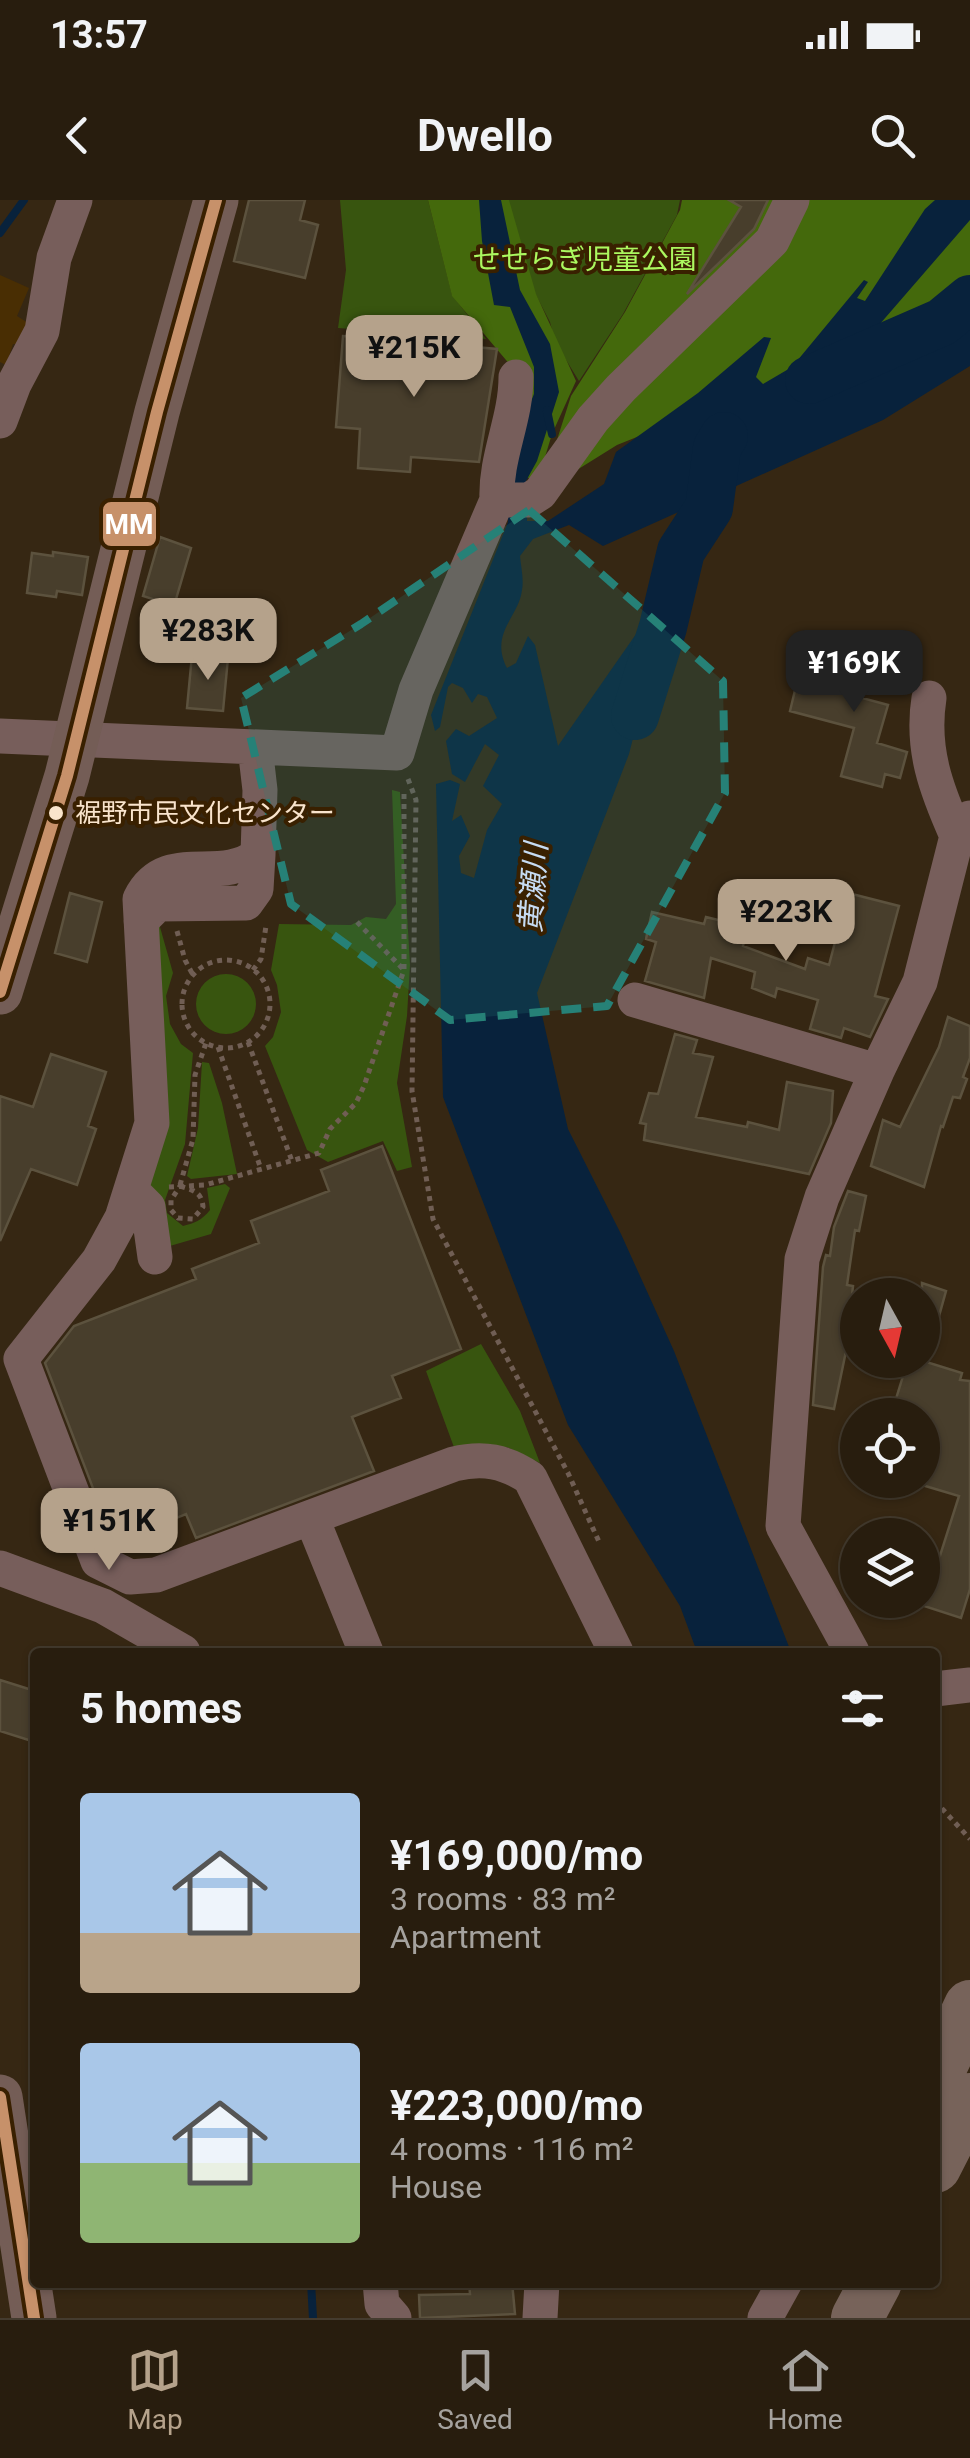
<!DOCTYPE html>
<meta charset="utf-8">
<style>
:root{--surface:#281d0e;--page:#302617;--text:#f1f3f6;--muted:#a5a29e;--line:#443b2e;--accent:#b5a28b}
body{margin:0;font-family:Roboto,"Noto Sans JP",sans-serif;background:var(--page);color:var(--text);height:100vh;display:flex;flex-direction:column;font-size:38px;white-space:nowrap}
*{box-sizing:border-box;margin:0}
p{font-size:32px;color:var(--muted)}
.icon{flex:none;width:55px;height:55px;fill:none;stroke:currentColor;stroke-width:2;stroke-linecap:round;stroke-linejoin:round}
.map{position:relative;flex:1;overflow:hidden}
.drawer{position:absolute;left:30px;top:1448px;width:910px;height:640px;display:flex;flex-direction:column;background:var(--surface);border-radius:10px;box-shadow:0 2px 8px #0004,0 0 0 2px var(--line)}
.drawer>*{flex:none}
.needle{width:65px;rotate:172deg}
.controls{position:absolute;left:840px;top:1078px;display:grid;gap:20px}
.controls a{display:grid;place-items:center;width:100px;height:100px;border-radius:50%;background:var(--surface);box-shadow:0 2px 8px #0004,0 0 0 2px var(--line);font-size:50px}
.price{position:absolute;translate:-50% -85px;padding:0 22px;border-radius:20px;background:var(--accent);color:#111;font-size:32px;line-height:65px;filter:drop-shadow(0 2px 5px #0008)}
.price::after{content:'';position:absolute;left:50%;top:60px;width:30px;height:22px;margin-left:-15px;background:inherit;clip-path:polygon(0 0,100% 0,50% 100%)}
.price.on{background:#222;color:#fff}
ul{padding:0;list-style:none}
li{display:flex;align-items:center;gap:30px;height:250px;padding:0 50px}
li span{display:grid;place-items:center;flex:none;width:280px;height:200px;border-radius:10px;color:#555}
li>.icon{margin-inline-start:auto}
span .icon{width:120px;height:120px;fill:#fffc;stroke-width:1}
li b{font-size:42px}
h2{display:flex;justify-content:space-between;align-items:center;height:120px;padding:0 50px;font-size:42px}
.status{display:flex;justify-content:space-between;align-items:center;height:70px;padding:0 50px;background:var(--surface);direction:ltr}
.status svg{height:28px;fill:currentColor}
header{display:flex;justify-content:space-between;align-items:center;height:130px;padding:0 50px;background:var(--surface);font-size:45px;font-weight:700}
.menu{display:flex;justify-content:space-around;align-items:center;height:140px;border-top:2px solid var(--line);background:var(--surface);font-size:28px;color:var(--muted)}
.menu a{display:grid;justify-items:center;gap:5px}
.menu .on{color:var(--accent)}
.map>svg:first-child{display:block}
</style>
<div class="status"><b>13:57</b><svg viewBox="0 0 49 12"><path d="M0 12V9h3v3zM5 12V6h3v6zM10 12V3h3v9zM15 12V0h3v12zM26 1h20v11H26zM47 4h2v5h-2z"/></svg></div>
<header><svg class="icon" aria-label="back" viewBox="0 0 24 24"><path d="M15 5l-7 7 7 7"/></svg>Dwello<svg class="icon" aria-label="search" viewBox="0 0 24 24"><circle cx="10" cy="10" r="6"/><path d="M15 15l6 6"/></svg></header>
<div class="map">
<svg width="970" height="2118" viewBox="0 0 970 2118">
<rect width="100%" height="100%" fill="#362713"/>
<path fill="#492e03" d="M0 75 29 88 17 116 28 123 18 145 13 144 6 165 0 162Z"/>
<path fill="#38550f" d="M340 0H428L452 95 486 139 338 128 346 70Z
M507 0H680L677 15 623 114 579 181 555 142 550 122 524 72Z
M392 590 400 592 410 765 407 816 397 883 412 967 397 971 383 941 328 962 307 950 265 846 273 837 281 812 277 785 271 770 279 724 351 725 366 717 386 719 396 704Z
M158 720 173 773 166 796 170 824 181 844 193 853 185 944 165 1000 167 1013 183 1026C195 1023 202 1020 210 1010L207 988 225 984 230 988 211 1034 163 1048 147 986Z
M196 804a30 30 0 1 1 60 0a30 30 0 1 1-60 0Z
M202 862 209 863 222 903 237 974 191 979 187 976 198 928Z
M481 1144 520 1211 540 1263 507 1247 455 1250 426 1171Z"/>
<path fill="#44690c" d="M428 0H509L536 94 576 181 552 234 538 280 503 272 512 167 452 96Z
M682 0H970V95L910 137 858 148 617 245 540 293 571 196 625 112 680 10Z"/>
<path fill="#08223c" d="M479 0H501L520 90 550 144 559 192 537 261 526 281 527 321H548L604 284 616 252 698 193 764 137 771 138 756 177 763 184 792 167 864 80 868 82 857 98 865 101 925 9 935 0H970V20L847 162 927 138 970 96V166L883 220 603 346 569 325 533 339 520 356C521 367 524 380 522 390 519 417 489 433 507 468L516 463 528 436 535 445 558 546 673 381 629 554 537 793 568 929 621 1034 674 1151 791 1452H697L680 1406 568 1225 443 897 436 584 450 580 460 584 452 621 461 615 470 636 459 656 461 673 474 678 487 630 502 604 483 586 499 555 485 544 465 582 452 574 446 541 456 529 469 536 497 518 487 497 478 494 472 503 463 488 452 483 448 487 440 527 435 531 431 515 508 322V285L520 229 534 194V167L510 107 494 105 482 41Z"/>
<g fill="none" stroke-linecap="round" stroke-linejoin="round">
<path stroke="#08223c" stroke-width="8" d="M0 33 24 0
M547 210 552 234 547 212
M311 2082 313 2118"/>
<path stroke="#08223c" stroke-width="48" d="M809 180 942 122 970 99
M635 516 663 427 681 351 709 308 717 248 724 236"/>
</g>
<path fill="#483e2c" stroke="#5c523e" stroke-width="2.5" d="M249 0H305L300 20 318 25 305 78 234 61Z
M729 0H768L754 29 687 94 741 7Z
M343 136 497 149 479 262 411 257 410 272 358 268 360 229 336 227Z
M160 337 191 348 174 406 143 396Z
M53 352 88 357 82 395 57 391 56 397 27 393 32 353 53 356Z
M844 440 879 453 862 498 888 505 877 543 907 552 900 578 885 574 882 587 841 576 854 528 790 511 797 482 826 490Z
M192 455 228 458 223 511 187 508Z
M70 693 102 702 87 762 55 753Z
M848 693 899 706 875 796 888 799 870 837 844 828 841 838 810 829 818 800 777 788 775 797 752 788 755 772 711 758 704 798 645 781 656 742 646 739 652 712 704 724 706 717 747 727 743 746 805 769 808 758 829 765Z
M948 817 970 826V858L963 877 967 879 960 898 953 897 943 927 941 926 924 987 871 966 883 920 900 927 939 847Z
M675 834 697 840 693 853 713 857 696 917 747 927 748 922 779 930 787 882 833 891 831 923 809 974 644 940 646 924 640 923 649 893 658 894Z
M51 854 106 872 88 926 96 929 77 985 31 969 0 1041V896L33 907Z
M382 946 461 1149 392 1176 401 1198 352 1217 374 1271 196 1338 186 1314 114 1343 45 1163 74 1126 196 1079 192 1069 259 1043 251 1021 329 991 321 970Z
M848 991 866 996 859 1031 855 1030 847 1085 853 1086 845 1156 834 1209 813 1205 823 1067 826 1055 830 1056 834 1027Z
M922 1083 946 1091 929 1152 922 1151Z
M908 1160H920L962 1173 960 1180 970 1181V1389L961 1418 924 1406 959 1296 922 1285V1215H891Z
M0 1480 35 1491V1542L0 1531Z
M469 2082H512L515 2114 420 2118 419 2095 470 2094Z"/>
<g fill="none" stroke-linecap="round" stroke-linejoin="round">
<path stroke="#705e54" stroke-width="5" stroke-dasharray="5 5" stroke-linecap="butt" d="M408 579 416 600 412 891 433 1019 568 1273 600 1344
M357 722 404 770
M177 731 185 760 193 775
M182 804a44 44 0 1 1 88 0a44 44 0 1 1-88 0Z
M253 770 261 759 266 726
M248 842 292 961
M218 847 261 969
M180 985 193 939 195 875 206 843
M180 986C193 990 202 992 203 1007L193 1019 178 1018 171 1010V1000Z
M169 987 205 985 319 953 330 929 356 903 364 886 404 770V592
M935 1601 970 1639"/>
<path stroke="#775e5b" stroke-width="35" d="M0 221 14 184 42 131 54 58 75 0
M497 300C495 257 516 220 516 177
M929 498C921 549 936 589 957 636
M0 536 397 553 416 490 497 300H529L540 293 593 219 621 188 772 41 792 0
M255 547 260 590 258 655C219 686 166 647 140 699L152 923 122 1018 99 1060 21 1159 98 1361 130 1377 156 1375 454 1264C483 1257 505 1261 530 1278L616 1452
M141 721 158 704 246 703 256 689 258 655
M635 800 877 871
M132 991 148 1007 155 1057
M312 1319 366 1452
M0 1368 103 1406 183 1452
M852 1452 783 1326 802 1059 822 997 877 871 920 782 957 636 970 618
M935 1489 970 1485
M380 2082 382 2104 394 2118
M540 2118 542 2082
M765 2118 785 2082"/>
<path stroke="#745d56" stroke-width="45" d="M0 792 67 576 157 212 216 0
M0 1897 34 2118"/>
<path stroke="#77635a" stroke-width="52" d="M935 1879 970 1806
M935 1967 970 1899
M857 2118 876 2082"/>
<g stroke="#392000" stroke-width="20">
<path id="bus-1" d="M0 792 67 576 157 212 216 0
M0 1897 34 2118"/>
</g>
<use href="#bus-1" stroke="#c7916a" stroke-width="12"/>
</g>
<path fill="#268177" fill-opacity="0.2" stroke="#268177" stroke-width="8" stroke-dasharray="20 12" stroke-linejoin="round" d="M529 310 723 481 725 593 607 806 450 820 291 704 241 498 361 424Z"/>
<circle fill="#f9e4cc" stroke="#392000" stroke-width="4" cx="56" cy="613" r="9"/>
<g text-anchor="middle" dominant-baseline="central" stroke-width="8" stroke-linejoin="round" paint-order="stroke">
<g font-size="26" fill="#f9e4cc" stroke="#392000" text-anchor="start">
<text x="75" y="613">裾野市民文化センター</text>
</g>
<g font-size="28" fill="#abf85f" stroke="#392000">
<text x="585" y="59">せせらぎ児童公園</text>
</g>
<g font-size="30" font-style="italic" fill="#c6dbf2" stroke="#392000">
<text transform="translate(533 688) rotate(-86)">黄瀬川</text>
</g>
</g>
<rect stroke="#392000" stroke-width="4" x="101" y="300" width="57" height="48" rx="10" fill="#c7916a"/>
<g font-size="28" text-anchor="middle" font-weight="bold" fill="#fff">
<text x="129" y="334">MM</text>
</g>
</svg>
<div class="controls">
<a><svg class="needle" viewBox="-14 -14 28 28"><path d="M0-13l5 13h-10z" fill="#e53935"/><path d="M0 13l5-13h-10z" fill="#a5a29e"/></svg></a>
<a><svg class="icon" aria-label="locate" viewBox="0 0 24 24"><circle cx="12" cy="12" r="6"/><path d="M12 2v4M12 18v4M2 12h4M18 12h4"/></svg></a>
<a><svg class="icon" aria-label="layers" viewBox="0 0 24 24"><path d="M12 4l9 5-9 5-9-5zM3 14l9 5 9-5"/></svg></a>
</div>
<b class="price" style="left:414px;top:200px">¥215K</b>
<b class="price" style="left:208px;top:483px">¥283K</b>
<b class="price on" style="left:854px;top:515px">¥169K</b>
<b class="price" style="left:786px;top:764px">¥223K</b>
<b class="price" style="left:109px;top:1373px">¥151K</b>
<section class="drawer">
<h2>5 homes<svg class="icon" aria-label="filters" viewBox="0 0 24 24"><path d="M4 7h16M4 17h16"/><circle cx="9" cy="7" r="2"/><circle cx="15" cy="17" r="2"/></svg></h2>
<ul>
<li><span style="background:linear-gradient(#a9c7e8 70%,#b9a48a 0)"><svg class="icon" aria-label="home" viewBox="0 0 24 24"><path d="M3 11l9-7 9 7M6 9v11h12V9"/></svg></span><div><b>¥169,000/mo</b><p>3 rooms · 83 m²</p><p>Apartment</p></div></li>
<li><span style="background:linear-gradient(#a9c7e8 60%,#8fb573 0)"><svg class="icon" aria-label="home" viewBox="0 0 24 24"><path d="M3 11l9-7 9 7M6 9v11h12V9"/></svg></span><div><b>¥223,000/mo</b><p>4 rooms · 116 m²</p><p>House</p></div></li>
</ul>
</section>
</div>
<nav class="menu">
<a class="on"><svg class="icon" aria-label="map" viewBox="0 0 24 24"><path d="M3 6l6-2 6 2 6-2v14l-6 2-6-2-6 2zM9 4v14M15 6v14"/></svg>Map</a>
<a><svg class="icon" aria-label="saved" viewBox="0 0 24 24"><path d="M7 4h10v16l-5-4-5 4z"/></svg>Saved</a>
<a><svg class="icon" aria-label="home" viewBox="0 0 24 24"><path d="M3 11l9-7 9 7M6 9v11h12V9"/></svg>Home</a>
</nav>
